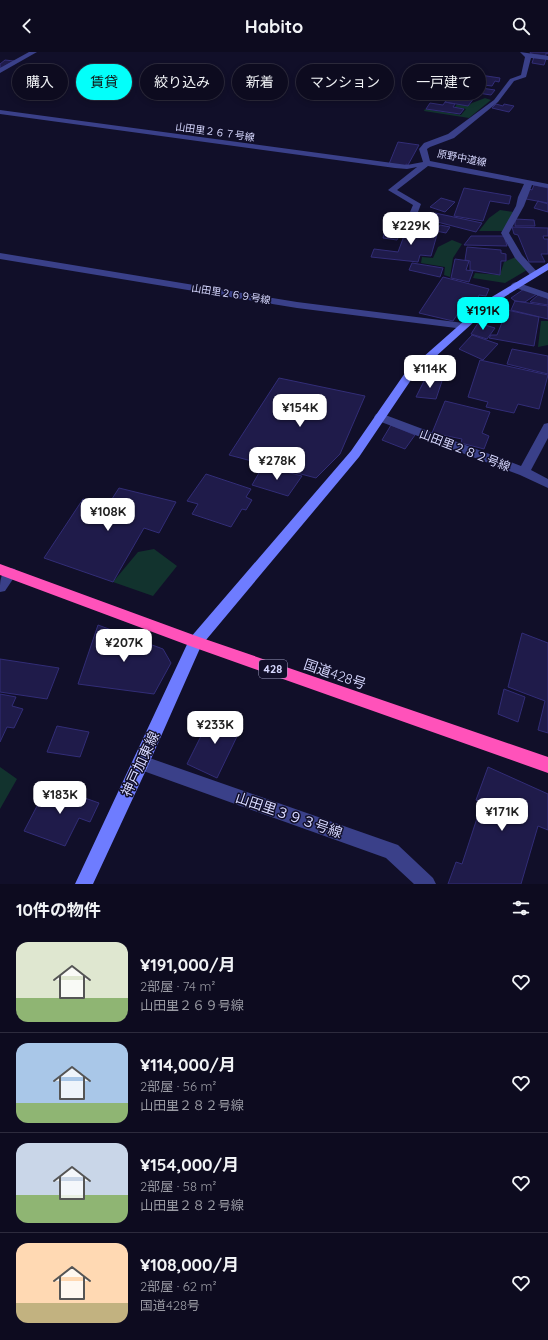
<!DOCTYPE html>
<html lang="ja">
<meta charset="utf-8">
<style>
:root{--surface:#0d0b1f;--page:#161428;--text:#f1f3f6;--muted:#9a9ba4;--line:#2d2b3d;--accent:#03fffa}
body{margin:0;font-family:Quicksand,"Noto Sans JP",sans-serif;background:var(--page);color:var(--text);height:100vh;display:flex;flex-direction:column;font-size:15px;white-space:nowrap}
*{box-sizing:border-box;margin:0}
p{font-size:13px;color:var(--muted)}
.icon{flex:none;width:22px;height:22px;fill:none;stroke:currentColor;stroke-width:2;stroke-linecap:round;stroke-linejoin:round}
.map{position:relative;height:832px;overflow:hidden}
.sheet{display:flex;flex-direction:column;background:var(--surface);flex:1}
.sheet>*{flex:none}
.banner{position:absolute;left:12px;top:12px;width:524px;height:36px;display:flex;gap:8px}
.price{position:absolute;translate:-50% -34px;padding:0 9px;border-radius:8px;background:#fff;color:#222;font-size:13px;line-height:26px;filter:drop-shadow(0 1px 2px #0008)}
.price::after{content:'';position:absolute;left:50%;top:24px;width:12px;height:9px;margin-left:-6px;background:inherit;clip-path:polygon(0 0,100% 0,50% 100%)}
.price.current{background:var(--accent);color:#111}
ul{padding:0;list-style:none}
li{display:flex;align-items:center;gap:12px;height:100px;padding:0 16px}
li+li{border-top:1px solid var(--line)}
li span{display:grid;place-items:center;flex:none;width:112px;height:80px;border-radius:12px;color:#555}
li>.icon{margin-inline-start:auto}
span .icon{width:48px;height:48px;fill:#fffc;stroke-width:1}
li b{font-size:17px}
h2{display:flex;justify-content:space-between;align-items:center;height:48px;padding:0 16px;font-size:17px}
.tag{padding:0 14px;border-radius:18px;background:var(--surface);box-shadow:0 2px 6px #0003,0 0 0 1px var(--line);font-size:14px;line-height:36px}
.tag.current{background:var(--accent);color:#111}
header{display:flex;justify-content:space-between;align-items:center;height:52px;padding:0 16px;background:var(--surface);font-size:18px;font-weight:700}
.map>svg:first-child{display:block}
</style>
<header><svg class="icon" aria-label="back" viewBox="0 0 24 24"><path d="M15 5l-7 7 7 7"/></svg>Habito<svg class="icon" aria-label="search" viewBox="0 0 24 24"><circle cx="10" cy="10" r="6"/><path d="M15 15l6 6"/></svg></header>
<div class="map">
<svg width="548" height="832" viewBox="0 0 548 832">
<rect width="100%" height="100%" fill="#110f29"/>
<path fill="#12332e" d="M485 46 491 48 469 66 424 59 425 57 461 63 466 57 455 55 457 52 468 54 472 51Z
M500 158 514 160 503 179H479L489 166Z
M452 188 462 192 453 206 450 225 444 223 445 215 421 211 422 205 433 206 438 195Z
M516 205 527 218 505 231 473 226 475 221 500 223 504 210Z
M541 269H548V293L538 295Z
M154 497 177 514 153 544 113 530 138 500Z
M0 715 17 727 0 757Z"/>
<path fill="#1f1b4a" stroke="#322d77" d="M530 0H548V2L546 1V4L531 2Z
M534 5 546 7 544 13 532 11Z
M5 8 14 9 0 17V12Z
M480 23 500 26 499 30 495 29 492 34 475 32Z
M461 33 495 38 491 43 458 38Z
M432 35 446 37 440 44 428 42Z
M456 38 466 40 477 42 468 54 445 50 452 39Z
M445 50 455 52 453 55 464 57 460 62 426 57 430 51 443 53Z
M496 52 503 54 504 52 514 54 509 60 492 56Z
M398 90 419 93 408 113 406 112V114L389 112Z
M534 133 548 136V151L526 147 529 137 532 138Z
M464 136 511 144 509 152 490 149 483 169 454 164Z
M441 146 455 150 445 160 430 155Z
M538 149 548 152V160L534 156Z
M421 161 432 164 435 161 482 171 476 180 418 165Z
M405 162 433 170 437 171 430 178 397 172Z
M515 167 534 168 535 174H515Z
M440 173 450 175 446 181 436 179Z
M512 175 548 176V184H543L544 187H548V202H541L545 210H529L518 183 514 182Z
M407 176 438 179 431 204 420 203 418 210 371 205 374 197 398 200Z
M385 178 401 180 397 188 383 186Z
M471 184H504L507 194 464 193Z
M467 195 501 198V201L506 202V209H501L500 223 470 218V209L465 208Z
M455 207 469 209 466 218 473 219 469 230 451 226Z
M412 211 443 216 440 225 409 218Z
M443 225 489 237 486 244 479 243 477 249 467 247 468 249 464 258 461 257 453 269 419 261Z
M524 237 537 242 525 250 515 249 511 246Z
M538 243 548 246V253L530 250Z
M515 249 548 254V267L511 258Z
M507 258 539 265 534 294 489 286 491 283H497Z
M478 271 495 276 487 287 471 282Z
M472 283 498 292 483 308 459 297Z
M512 297 548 304V322L507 312Z
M480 308 548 323 539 357 518 352 514 361 486 355 488 350 468 345Z
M426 325 442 329 436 347 416 345Z
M279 326 365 344 340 402 316 426 229 403Z
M445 349 490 360 482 381 489 384 484 397 461 391 462 387 432 381Z
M391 373 415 383 405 397 382 388Z
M263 414 302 424 288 444 252 433Z
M206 422 251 437 246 445 252 448 246 458 242 457 231 475 192 462 198 452 187 449Z
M119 436 176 450 159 481 144 476 113 530 44 506 83 447 108 453Z
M98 573 163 597 171 611 154 642 78 632Z
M522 581 548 591V681L538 678 545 649 508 635Z
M0 607 59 616 47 647 0 640Z
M504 637 525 645 518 670 498 662Z
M0 642 16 645 12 654 23 657 14 676 7 675 0 690Z
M212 662 243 672 217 726 187 712Z
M57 674 89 680 80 705 47 700Z
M488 715 548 742V778L538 774 521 832H448L456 810 462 812 482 751 476 748Z
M48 733 99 751 90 770 79 766 65 794 24 779Z"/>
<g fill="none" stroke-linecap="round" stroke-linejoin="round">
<path fill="#3a4089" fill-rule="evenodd" d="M29 0H37L0 21V16Z
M520 0 548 4V8L531 6 526 25 514 29 498 50 454 86 430 95 427 97 430 109 548 132V136L532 133 524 154 509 181 522 203 539 222 534 225 531 224 515 206 501 181 516 154 518 145 524 132 428 114 397 138 421 152 418 160 414 163 410 160 413 153 388 138 417 115 407 117 395 116 0 62V58L407 113 423 110 419 97 424 91 448 82 494 48 510 27 521 23 525 5Z
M0 201 297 250 464 271 469 274 464 277 297 256 0 207Z
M516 230 548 241V247L513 235 511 233 513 231Z
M380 361 521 414 544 372 548 371V386L531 418 548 427V436L520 423 376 368 374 365 376 362Z
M10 516 15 517 17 521 5 539 0 540C0 530 0 519 10 516Z
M141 703 398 793 433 826 436 832H414L386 806 135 716 133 711 135 706Z"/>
<path fill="#6e7cff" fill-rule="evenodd" d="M548 211V218L496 250 413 325 359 405 201 594 147 716 93 832H75L190 586 351 399 405 321 490 246Z"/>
<path fill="#ff52ba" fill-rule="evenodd" d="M0 512 199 585 548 705V721L190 594 0 523Z"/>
</g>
<g text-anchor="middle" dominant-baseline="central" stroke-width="3" stroke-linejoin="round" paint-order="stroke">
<g font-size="10" fill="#d7d8ff" stroke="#110f29">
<text transform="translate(215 80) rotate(8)">山田里２６７号線</text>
<text transform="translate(462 106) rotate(11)">原野中道線</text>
<text transform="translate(231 242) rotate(9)">山田里２６９号線</text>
</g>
<rect fill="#110f29" stroke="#9c9cbf" stroke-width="1" x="259" y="608" width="28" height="18" rx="3"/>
<g font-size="11" font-weight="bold" fill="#d7d8ff">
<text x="273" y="617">428</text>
</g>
<g font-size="12" fill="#d7d8ff" stroke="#110f29">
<text transform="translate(465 398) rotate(21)">山田里２８２号線</text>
</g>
<g font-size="14" fill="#d7d8ff" stroke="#110f29">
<text transform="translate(335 622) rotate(19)">国道428号</text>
<text transform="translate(140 712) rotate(-65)">神戸加東線</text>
<text transform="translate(289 763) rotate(19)">山田里３９３号線</text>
</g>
</g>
</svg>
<b class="price" style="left:411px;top:194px">¥229K</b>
<b class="price current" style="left:483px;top:279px">¥191K</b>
<b class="price" style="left:430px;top:337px">¥114K</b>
<b class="price" style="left:300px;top:376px">¥154K</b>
<b class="price" style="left:277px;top:429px">¥278K</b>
<b class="price" style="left:108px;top:480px">¥108K</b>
<b class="price" style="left:124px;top:611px">¥207K</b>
<b class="price" style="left:215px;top:693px">¥233K</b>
<b class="price" style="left:60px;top:763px">¥183K</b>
<b class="price" style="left:502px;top:780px">¥171K</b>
<div class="banner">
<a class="tag">購入</a>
<a class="tag current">賃貸</a>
<a class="tag">絞り込み</a>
<a class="tag">新着</a>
<a class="tag">マンション</a>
<a class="tag">一戸建て</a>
</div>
</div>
<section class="sheet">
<h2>10件の物件<svg class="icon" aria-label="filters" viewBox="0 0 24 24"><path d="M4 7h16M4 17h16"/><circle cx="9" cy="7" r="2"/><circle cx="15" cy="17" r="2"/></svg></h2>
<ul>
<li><span style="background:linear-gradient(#dfe7d0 70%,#8fb573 0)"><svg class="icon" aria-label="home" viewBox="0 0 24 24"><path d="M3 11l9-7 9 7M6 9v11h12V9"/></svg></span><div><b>¥191,000/月</b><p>2部屋 · 74 m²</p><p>山田里２６９号線</p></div><svg class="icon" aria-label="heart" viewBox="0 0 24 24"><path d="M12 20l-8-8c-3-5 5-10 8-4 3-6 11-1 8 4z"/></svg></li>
<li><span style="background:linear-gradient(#a9c7e8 75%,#8fb573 0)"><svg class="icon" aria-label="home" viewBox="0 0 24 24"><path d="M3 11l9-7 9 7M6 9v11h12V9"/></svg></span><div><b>¥114,000/月</b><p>2部屋 · 56 m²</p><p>山田里２８２号線</p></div><svg class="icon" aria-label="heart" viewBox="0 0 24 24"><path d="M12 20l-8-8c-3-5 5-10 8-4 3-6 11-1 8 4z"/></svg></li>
<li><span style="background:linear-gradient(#c9d6e8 65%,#8fb573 0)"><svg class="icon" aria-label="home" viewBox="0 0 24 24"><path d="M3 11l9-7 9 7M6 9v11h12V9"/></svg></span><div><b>¥154,000/月</b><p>2部屋 · 58 m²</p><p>山田里２８２号線</p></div><svg class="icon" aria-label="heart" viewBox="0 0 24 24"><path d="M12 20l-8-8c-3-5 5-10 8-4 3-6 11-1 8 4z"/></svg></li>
<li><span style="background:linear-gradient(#ffd9b3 75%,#c2b280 0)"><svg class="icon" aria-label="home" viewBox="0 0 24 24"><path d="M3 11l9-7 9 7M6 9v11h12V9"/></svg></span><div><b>¥108,000/月</b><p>2部屋 · 62 m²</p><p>国道428号</p></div><svg class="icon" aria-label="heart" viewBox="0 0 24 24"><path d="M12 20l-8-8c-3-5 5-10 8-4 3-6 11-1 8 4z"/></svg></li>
</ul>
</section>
